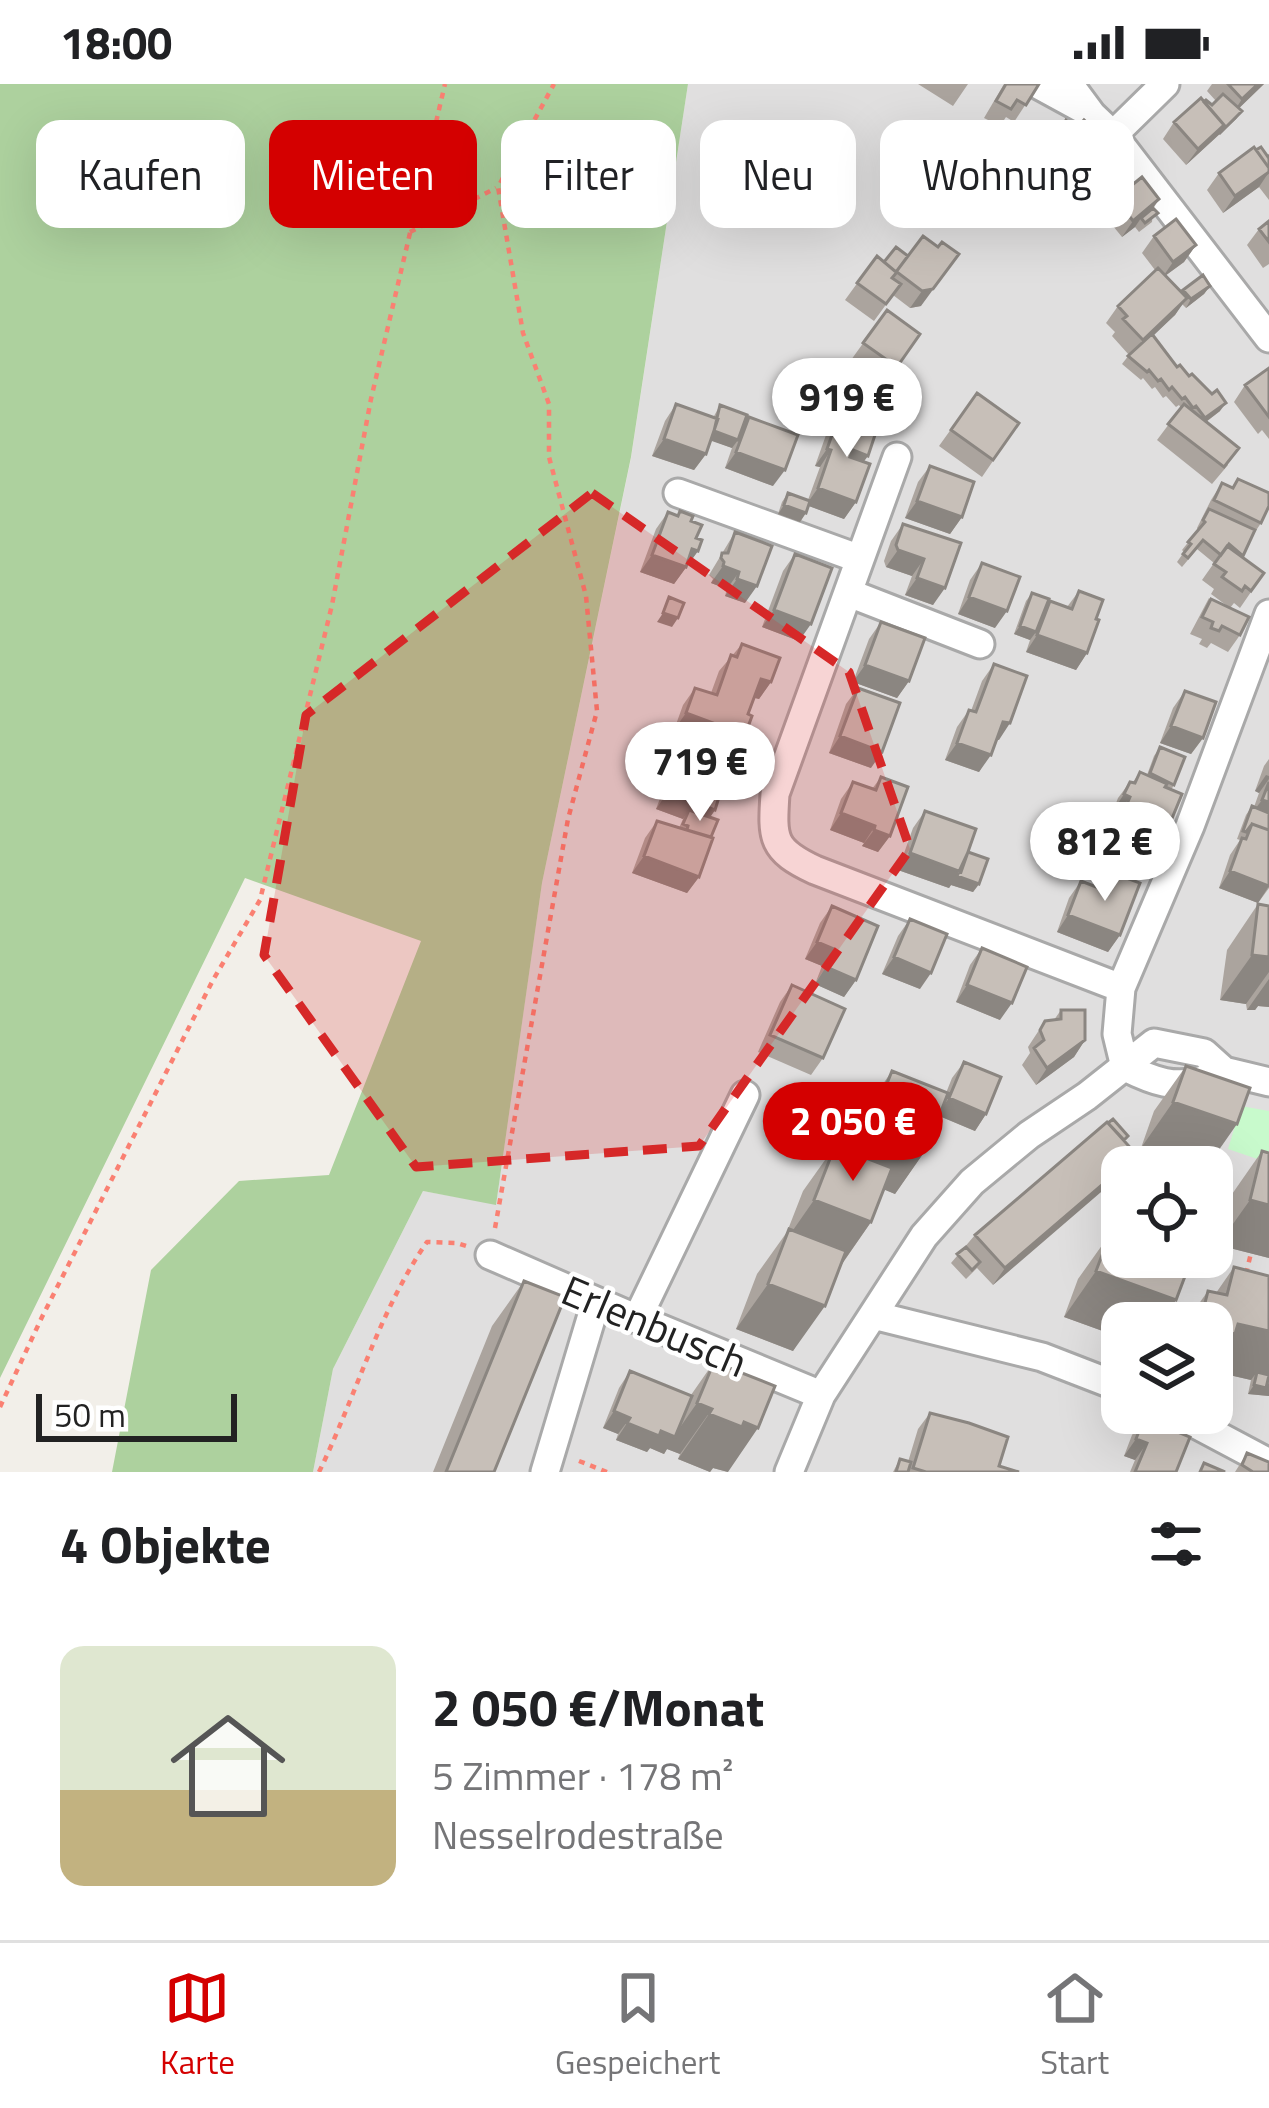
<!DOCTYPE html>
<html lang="de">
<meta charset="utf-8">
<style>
:root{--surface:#fff;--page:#f2f2f2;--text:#202124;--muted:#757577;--line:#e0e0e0;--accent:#d40000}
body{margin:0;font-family:"Titillium Web",sans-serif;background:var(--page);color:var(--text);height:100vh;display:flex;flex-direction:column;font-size:45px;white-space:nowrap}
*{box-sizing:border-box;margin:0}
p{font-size:39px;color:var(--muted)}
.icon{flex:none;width:66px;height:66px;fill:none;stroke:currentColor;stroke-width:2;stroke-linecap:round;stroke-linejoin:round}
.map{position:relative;height:1388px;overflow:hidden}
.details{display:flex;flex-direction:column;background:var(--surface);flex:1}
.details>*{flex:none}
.top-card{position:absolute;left:36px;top:36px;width:1197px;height:108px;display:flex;gap:24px}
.buttons{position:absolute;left:1101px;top:1062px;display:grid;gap:24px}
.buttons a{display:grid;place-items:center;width:132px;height:132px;border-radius:24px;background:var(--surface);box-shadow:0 12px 48px #0002;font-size:60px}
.scale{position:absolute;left:36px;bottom:30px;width:201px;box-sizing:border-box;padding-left:12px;border:6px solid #222;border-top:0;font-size:33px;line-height:42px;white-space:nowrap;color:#222;-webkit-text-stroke:9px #fff;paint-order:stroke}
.price{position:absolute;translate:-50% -102px;padding:0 27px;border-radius:42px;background:#fff;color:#222;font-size:39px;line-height:78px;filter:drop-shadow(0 3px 6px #0008)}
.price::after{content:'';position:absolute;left:50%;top:72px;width:36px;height:27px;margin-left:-18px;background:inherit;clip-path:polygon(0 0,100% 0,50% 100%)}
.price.active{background:var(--accent);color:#fff}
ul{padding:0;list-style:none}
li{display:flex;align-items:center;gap:36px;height:300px;padding:0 60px}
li+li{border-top:3px solid var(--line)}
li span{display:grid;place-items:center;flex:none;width:336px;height:240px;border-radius:24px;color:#555}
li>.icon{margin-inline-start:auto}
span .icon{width:144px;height:144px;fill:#fffc;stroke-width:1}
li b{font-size:51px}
h2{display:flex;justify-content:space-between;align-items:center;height:144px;padding:0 60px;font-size:51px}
.chip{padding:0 42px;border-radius:24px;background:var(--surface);box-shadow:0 12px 48px #0002;font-size:42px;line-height:108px}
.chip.active{background:var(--accent);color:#fff}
.status{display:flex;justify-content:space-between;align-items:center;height:84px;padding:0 60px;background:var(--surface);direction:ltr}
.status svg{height:33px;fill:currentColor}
.tabs{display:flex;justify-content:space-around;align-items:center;height:168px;border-top:3px solid var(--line);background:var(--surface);font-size:33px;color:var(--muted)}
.tabs a{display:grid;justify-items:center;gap:6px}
.tabs .active{color:var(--accent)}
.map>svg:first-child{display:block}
</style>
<div class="status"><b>18:00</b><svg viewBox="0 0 49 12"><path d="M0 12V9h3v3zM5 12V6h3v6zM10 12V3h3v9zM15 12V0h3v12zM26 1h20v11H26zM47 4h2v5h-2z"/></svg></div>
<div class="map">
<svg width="1269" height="1388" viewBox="0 0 1269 1388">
<rect width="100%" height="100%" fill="#f2efe9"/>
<path fill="#e0dfdf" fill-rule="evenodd" d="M688 0H1269V1388H313L333 1285 423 1107 496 1120 542 799 631 374ZM1122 1083H1212V1173H1122ZM1122 1239H1212V1329H1122Z"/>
<path fill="#add19e" d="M0 0H688L631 373 542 799 496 1121 423 1107 333 1285 313 1388H112L151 1186 239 1097 329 1091 421 857 245 794 0 1294Z"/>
<path fill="#c8facc" d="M1241 1022 1269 1027V1079L1228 1065Z"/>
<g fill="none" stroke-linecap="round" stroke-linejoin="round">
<g stroke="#a9a9a9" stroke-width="33">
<path id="street" d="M1037 0 1081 24
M1069 0 1092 31 1113 51 1269 254
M1113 51 1165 0
M897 373 775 710C772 755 772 766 815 786L1121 904 1117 950 1125 983
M678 409 860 475
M849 509 980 560
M1121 904 1190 742 1269 530
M1125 983C1153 997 1176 1006 1206 995
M490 1171 637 1235 821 1311
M873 1231 1042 1273 1122 1304
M637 1235 745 1011
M1175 1329 1269 1379
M545 1388 596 1218
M789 1388 821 1311 924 1152 972 1098 1029 1051 1087 1012 1154 959 1204 969 1224 987 1269 998"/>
</g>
<path stroke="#fa8072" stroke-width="4.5" stroke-dasharray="6 6" stroke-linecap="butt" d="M410 148 496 104
M495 1144 568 735 597 627 586 512 549 373V320L523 249 498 103 554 0
M1246 1190 1251 1169
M0 1323 42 1233 213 896 260 816 332 521 371 315 445 0
M579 1377 607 1388
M319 1388C356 1312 379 1227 427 1158L457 1159 466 1162"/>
<use href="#street" stroke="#fff" stroke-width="27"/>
</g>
<path fill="#aba49e" d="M918 0H968L953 22Z
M1004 0H1039L1014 38 1006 33 1000 42 984 34Z
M1212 0H1264L1239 24 1242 27 1236 35 1186 81 1163 55 1174 38 1204 18 1212 21 1216 17 1207 7Z
M1066 36 1076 45 1098 49 1092 58V86L1072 107 1039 78Z
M1256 66 1269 72V116L1259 103 1223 129 1207 106 1219 89Z
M1120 96 1114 105 1090 124 1082 113 1087 105Z
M1116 114 1159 115 1153 125 1152 138 1139 148 1135 143 1122 153 1104 131Z
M1269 137V180L1263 184 1247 161 1259 145Z
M923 152 921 222 910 224 893 211 874 237 845 216 877 172 884 178 908 172Z
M1154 152 1196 161 1184 178 1165 192 1181 208 1183 206 1210 202 1204 210 1186 224 1182 220 1175 231 1153 251 1177 283 1189 292 1220 327 1206 338 1228 381 1212 400 1157 356 1181 324 1179 321 1176 323 1166 312 1163 314 1155 303 1152 305 1143 294 1141 296 1122 280 1129 271 1112 252 1115 248 1106 239 1118 222 1155 186 1142 169Z
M887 226 920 250 885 299 851 276Z
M1269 284V355L1262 346 1258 350 1234 318 1245 301Z
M977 309 1019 339 982 393 939 362Z
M676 320 713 334 720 321 744 340 749 333 773 402 725 384 732 364 711 356 706 370 694 386 652 372 665 337Z
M838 334 864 378 856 418 844 435 809 422 800 438 778 430 782 418 788 409 808 416 820 383 815 382 826 351Z
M930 382 962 433 950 450 905 434 918 398Z
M1238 395 1261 439 1253 451 1242 473 1264 489 1240 524 1234 519 1230 524 1211 510 1214 505 1202 496 1214 479 1197 465 1182 483 1177 478 1184 468 1182 466 1198 446 1197 444 1211 416 1222 399 1232 403Z
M680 427 691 437 698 467 674 500 640 488 656 445 668 428 677 431Z
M903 440 961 459 933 521 905 511 912 492 886 483 884 477 891 457Z
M735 448 745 519 725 512 727 505 711 499 713 495 709 491Z
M795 470 799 557 762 543 783 487Z
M982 479 995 544 958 530 970 496Z
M1079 507 1096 535 1087 569 1076 586 1026 568 1030 556 1014 550 1026 517 1032 509 1046 524 1050 517 1067 523Z
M1209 514 1240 551 1228 568 1211 559 1207 564 1199 560 1202 555 1190 550Z
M881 538 909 597 897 614 853 598 869 555Z
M742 560 771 598 759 615 754 614 748 630 745 651 733 667 674 646 683 621 695 604 711 609 719 587Z
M994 580 999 656H997L979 688 945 676 957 643 969 626 971 627 982 597Z
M858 604 871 684 829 669 846 620Z
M1185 607 1203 654 1191 670 1160 659 1173 624Z
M696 658 730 685 725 692 715 726 710 733 699 793 687 809 632 789 645 754 657 737 679 744 683 735 656 725 670 688 681 671 686 673Z
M1160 663 1174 701 1171 706 1150 778 1106 759 1118 729 1113 727 1118 714 1130 698H1133L1140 688 1147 691 1154 672Z
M1269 675V804L1258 819 1219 804 1230 771 1240 756 1237 755 1246 731 1252 722 1254 723 1259 709 1255 707 1264 682Z
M881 693 890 752 878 768 862 762 864 759 830 746 841 715 853 698 872 705Z
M925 727 968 768 979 800 973 808 951 801 949 804 898 786 913 744Z
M1116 790 1120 851 1108 868 1057 848 1069 814 1081 797 1104 806Z
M1258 820 1269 822V923L1258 922 1255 926H1247L1246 920 1220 916 1227 866Z
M832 822 856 896 844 913 815 900 822 882 805 875 820 839Z
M910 835 920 905 882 890 898 852Z
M982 864 1000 936 956 918 970 881Z
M792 901 823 974 811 991 758 968 780 918Z
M1061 926 1085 956 1074 973 1036 1001 1022 981 1030 969 1028 963 1045 937 1054 936Z
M964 978 986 1030 975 1047 939 1032 927 1064 895 1110 884 1105 871 1138 840 1183 793 1267 736 1245 757 1190 787 1148 803 1107 835 1062 847 1066 860 1033 892 987 946 1009 952 994Z
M1186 982 1207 1083H1197L1141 1064 1154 1027Z
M1128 1052 1125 1057 1137 1071 1129 1083H1122L993 1201 977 1184 966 1195 951 1179 975 1151Z
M1262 1067 1269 1069V1174L1218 1161 1230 1113Z
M1110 1150 1176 1216 1160 1239H1122V1254L1064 1233 1078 1195Z
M1234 1183 1269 1192V1312L1248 1310 1251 1296 1212 1287V1239H1185L1208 1207 1216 1209Z
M524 1197 494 1388H433L492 1242Z
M714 1278 728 1388 713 1384 710 1388 678 1375 680 1370 667 1365 664 1370 650 1364 647 1368 616 1356 618 1350 603 1344 619 1304 630 1287 691 1311Z
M930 1329 999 1382 1019 1388H893L900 1375 908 1378 918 1345Z
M1144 1334 1176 1388H1130L1135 1376 1124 1372 1132 1351Z
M1247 1369 1269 1388H1235Z"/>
<path fill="#8b8681" d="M1258 0H1264L1231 32 1242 15Z
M1242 27 1236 35 1186 81 1198 65Z
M1103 69 1092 86 1072 107 1084 90Z
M1269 88 1259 103 1223 129 1235 112Z
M1120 96 1114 105 1090 124 1096 115Z
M1159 115 1147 132 1141 134 1135 143 1122 153 1133 137Z
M1196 161 1184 178 1162 194 1173 178Z
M959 170 921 222 910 224 922 207Z
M1210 202 1204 210 1186 224 1191 215Z
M1187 214 1175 231 1131 273 1143 256Z
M1226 319 1220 327 1199 343 1205 334Z
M712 346 738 356 732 364 706 355Z
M664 355 706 370 694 386 652 372Z
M827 365 831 366 820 383 815 382Z
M853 366 868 372 856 388 841 383Z
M736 368 785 386 773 402 725 384Z
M818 404 856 418 844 435 806 421Z
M917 417 962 433 950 450 905 434Z
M784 421 806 429 800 438 778 430Z
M692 465 698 467 674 500 640 488 652 471Z
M898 466 924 475 912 492 886 483Z
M723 482 739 488 727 505 711 499Z
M917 494 945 504 933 521 905 511Z
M737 495 757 502 745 519 725 512Z
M969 513 1007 527 995 544 958 530Z
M774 526 811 540 799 557 762 543Z
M663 529 678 534 672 543 657 538Z
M1020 542 1036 548 1030 556 1014 550Z
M1037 551 1087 569 1076 586 1026 568Z
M865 581 909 597 897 614 853 598Z
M761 595 771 598 759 615 749 612Z
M686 629 745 651 733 667 674 646Z
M1003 638 1010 639 999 656 991 654Z
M1171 642 1203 654 1191 670 1160 659Z
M840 652 882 668 871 684 829 669Z
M957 659 991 671 979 688 945 676Z
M1266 691 1269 692V695L1259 709 1255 707Z
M668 708 715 726 704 742 689 726 683 735 656 725Z
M1124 710 1130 713 1118 729 1113 727Z
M1262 716 1269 718V740L1250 732Z
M841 729 875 742 864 759 830 746Z
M1117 743 1161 761 1150 778 1106 759Z
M874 746 890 752 878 768 862 762Z
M910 769 961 788 979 800 973 808 951 801 949 804 898 786Z
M644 772 699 793 687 809 632 789Z
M1230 787 1269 802 1258 819 1219 804Z
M1068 831 1120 851 1108 868 1057 848Z
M817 858 834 865 822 882 805 875Z
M1252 871 1269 873V888L1246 920 1220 916Z
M894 873 931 889 920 905 882 890Z
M826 883 856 896 844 913 815 900Z
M1269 895V923L1258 922 1255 926H1247Z
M967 901 1012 919 1000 936 956 918Z
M1085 956 1074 973 1036 1001 1047 984Z
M949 1014 986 1030 975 1047 937 1031Z
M1173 1018 1237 1040 1207 1083H1197L1141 1064Z
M870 1042 927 1064 895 1110 838 1087Z
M1122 1084V1090L993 1201 1005 1184Z
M814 1116 871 1138 839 1184 782 1162Z
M1250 1116 1269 1121V1174L1218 1161Z
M1096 1187 1176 1216 1160 1239H1122V1254L1064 1233Z
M768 1200 825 1222 793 1267 736 1245Z
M1238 1240 1269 1247V1292L1257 1288 1251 1296 1212 1287V1245Z
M1269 1299V1312L1248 1310 1254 1301 1265 1304Z
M697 1319 712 1325 680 1370 667 1365 664 1370 650 1364 647 1368 616 1356 627 1339 674 1352Z
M614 1327 630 1334 618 1350 603 1344Z
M709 1330 744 1338 758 1344 728 1388 713 1384 710 1388 678 1375Z
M1136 1355 1147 1359 1135 1376 1124 1372Z"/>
<path fill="#c7bfb8" stroke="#8b8681" stroke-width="3" d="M1006 0H1039L1026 21 1017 16 1011 25 996 17Z
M1228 0H1258L1242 15Z
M1223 10 1242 27 1219 50 1224 41 1204 18 1206 16 1212 21Z
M1201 14 1224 41 1198 65 1174 38Z
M1066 36 1076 45 1084 36 1098 49 1091 57 1103 69 1084 90 1051 61Z
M1254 63 1269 84V88L1235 112 1219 89Z
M1261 63 1268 73 1269 72V84L1256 66Z
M1112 86 1120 96 1096 115 1087 105Z
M1142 93 1159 115 1133 137 1116 114Z
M1153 124 1158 129 1145 139 1141 134Z
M1176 135 1196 161 1173 178 1154 152Z
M1269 137V158L1259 145Z
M923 152 938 163 942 158 959 170 933 205 922 207 897 188 892 194 901 200 886 220 857 199 877 172 896 188Z
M896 163 908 172 896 188 884 178Z
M1158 184 1187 214 1143 256 1123 235 1127 232 1118 222Z
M1203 191 1210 202 1191 215 1183 206Z
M887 226 920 250 897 283 863 259Z
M1152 250 1177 283 1180 281 1189 292 1192 290 1212 310 1217 306 1226 319 1205 334 1196 322 1193 324 1185 313 1182 315 1172 303 1169 306 1161 295 1158 297 1149 286 1147 288 1128 272Z
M1269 284V333L1245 301Z
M977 309 1019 339 993 376 951 346Z
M676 320 718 335 706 370 664 355Z
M1184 320 1239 364 1224 383 1168 340Z
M720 321 747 331 738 356 714 347Z
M749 333 798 351 785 386 736 368Z
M838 334 876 348 868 372 853 366 850 373 870 380 856 418 818 404 831 366 827 365Z
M930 382 974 398 962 433 917 417Z
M1238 395 1269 409V422L1261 439 1214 416 1222 399 1233 404Z
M788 409 810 417 806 429 784 421Z
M1209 425 1255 446 1243 472 1229 460 1221 471 1203 456 1188 474 1183 470 1191 460 1188 458 1205 438 1203 436Z
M680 427 693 432 691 437 702 441 696 454 702 456 698 467 692 465 686 483 652 471 668 428 678 432Z
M903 440 961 459 945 504 917 494 924 475 898 466 896 461Z
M735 448 772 462 757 502 737 495 739 488 723 482 724 478 721 474 722 469H728Z
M1227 462 1264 489 1251 507 1245 502 1242 507 1222 493 1226 488 1214 480Z
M795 470 832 484 811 540 774 526Z
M982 479 1020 493 1007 527 969 513Z
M1079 507 1103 516 1096 535 1099 536 1087 569 1037 551 1050 517 1072 525Z
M1032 509 1049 515 1036 548 1020 542Z
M669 513 684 519 678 534 663 529Z
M1211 515 1249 533 1240 551 1222 542 1219 547 1211 544 1213 538 1202 533Z
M881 538 925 554 909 597 865 581Z
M742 560 780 574 771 598 761 595 748 630 752 632 745 651 686 629 695 604 717 611 731 571 737 573Z
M994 580 1027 592 1010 639 1003 638 991 671 957 659 969 626 976 628Z
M858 604 900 619 882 668 840 652Z
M1185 607 1216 618 1203 654 1171 642Z
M696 658 735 672 730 685 728 684 715 726 668 708 681 671 690 674Z
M1160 663 1185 673 1174 701 1150 689Z
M1140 688 1167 700 1165 703 1182 710 1161 761 1117 743 1130 713 1124 710 1130 698 1135 699Z
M881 693 908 703 890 752 874 746 875 742 841 729 853 698 876 706Z
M1269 698V718L1262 716Z
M1252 722 1269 729V746L1252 740 1246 748 1243 747Z
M689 726 718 736 711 753 687 746 688 742 683 740Z
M925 727 976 745 961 788 910 769Z
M657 737 713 754 699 793 644 772Z
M1252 740 1269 746V802L1230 787 1242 754 1246 755Z
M968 768 988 775 979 800 957 792Z
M1116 790 1140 799 1120 851 1068 831 1081 797 1109 808Z
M1258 820 1269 822V873L1252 871Z
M832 822 878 842 856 896 826 883 834 865 817 858Z
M910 835 947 850 931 889 894 873Z
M982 864 1027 883 1012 919 967 901Z
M792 901 845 925 823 974 770 951Z
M1061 926H1085V956L1047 984 1034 964 1044 956 1040 946 1045 937 1061 935Z
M964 978 1001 993 986 1030 949 1014Z
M1186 982 1250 1004 1237 1040 1173 1018Z
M892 987 948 1009 927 1064 870 1042Z
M1113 1035 1128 1052 1124 1056 1108 1039Z
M1107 1038 1137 1071 1005 1184 975 1151Z
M835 1062 892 1084 871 1138 814 1116Z
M1262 1067 1269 1069V1121L1250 1116Z
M789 1145 846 1167 825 1222 768 1200Z
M1110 1150 1122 1154V1173H1174L1190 1179 1176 1216 1096 1187Z
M966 1163 980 1178 972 1186 957 1170Z
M1234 1183 1269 1192V1247L1238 1240 1235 1250 1212 1245V1239H1200L1208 1207 1227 1211Z
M524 1197 565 1213 494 1388H446Z
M714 1278 775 1302 758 1344 744 1338 742 1343 709 1330 712 1325 697 1319Z
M630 1287 692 1312 675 1353 661 1347 659 1352 627 1339 630 1334 614 1327Z
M1257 1288 1269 1291 1266 1304 1254 1301Z
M930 1329 969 1339 1008 1353 999 1382 1019 1388H926L913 1384Z
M1144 1334 1190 1353 1176 1388H1135L1147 1359 1136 1355Z
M1247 1369 1269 1378V1388H1253L1242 1381Z
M900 1375 911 1378 908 1388H896Z
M1204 1379 1225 1388H1200Z"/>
<path fill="#d62828" fill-opacity="0.2" stroke="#d62828" stroke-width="9" stroke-dasharray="24 15" stroke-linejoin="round" d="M592 409 849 588 910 765 699 1062 416 1083 264 871 306 631Z"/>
<g text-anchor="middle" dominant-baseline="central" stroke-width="9" stroke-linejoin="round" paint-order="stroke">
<g font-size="42" fill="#222" stroke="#fff">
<text transform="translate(655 1241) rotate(23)">Erlenbusch</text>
</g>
</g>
</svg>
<div class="buttons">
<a><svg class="icon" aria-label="locate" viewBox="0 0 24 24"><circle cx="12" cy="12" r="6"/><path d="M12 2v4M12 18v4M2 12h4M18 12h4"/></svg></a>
<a><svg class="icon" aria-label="layers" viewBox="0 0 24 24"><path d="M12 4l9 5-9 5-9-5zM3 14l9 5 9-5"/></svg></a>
</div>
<div class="scale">50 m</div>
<b class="price" style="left:847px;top:376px">919 €</b>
<b class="price" style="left:700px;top:740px">719 €</b>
<b class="price" style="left:1105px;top:820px">812 €</b>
<b class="price active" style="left:853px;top:1100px">2 050 €</b>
<div class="top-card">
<a class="chip">Kaufen</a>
<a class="chip active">Mieten</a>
<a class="chip">Filter</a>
<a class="chip">Neu</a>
<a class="chip">Wohnung</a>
</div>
</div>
<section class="details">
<h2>4 Objekte<svg class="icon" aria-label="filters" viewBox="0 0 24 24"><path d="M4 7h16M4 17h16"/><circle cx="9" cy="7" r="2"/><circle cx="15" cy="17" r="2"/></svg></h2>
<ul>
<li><span style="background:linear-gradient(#dfe7d0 60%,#c2b280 0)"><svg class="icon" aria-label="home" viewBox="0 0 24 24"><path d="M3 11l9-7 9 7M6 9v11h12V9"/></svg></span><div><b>2 050 €/Monat</b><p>5 Zimmer · 178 m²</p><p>Nesselrodestraße</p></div></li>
</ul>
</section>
<nav class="tabs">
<a class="active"><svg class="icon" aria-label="map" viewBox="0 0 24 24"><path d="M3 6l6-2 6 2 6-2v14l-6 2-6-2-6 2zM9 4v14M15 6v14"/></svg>Karte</a>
<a><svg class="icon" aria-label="saved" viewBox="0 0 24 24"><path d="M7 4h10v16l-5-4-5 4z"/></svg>Gespeichert</a>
<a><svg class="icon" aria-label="home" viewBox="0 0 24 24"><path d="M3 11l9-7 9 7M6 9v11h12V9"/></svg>Start</a>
</nav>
